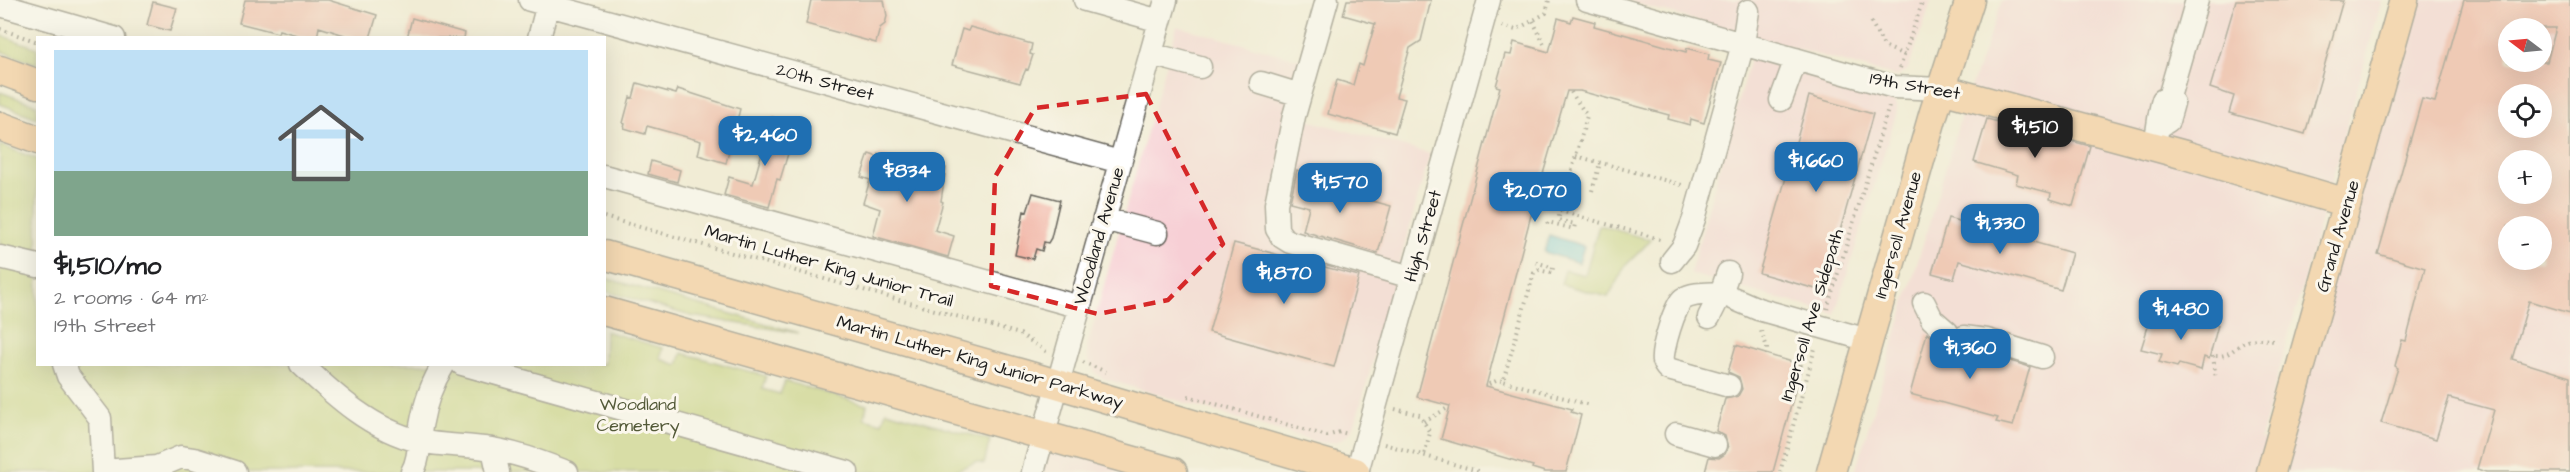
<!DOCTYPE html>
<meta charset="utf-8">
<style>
:root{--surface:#fff;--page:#f6f6f6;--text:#202124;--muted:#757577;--accent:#1f6fb2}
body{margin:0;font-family:"Architects Daughter",sans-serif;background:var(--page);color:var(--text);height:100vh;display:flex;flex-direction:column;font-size:22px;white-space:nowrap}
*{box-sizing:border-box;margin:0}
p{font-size:20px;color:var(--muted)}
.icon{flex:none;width:33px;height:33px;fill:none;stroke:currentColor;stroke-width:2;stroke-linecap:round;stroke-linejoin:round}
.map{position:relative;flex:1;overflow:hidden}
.side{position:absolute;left:36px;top:36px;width:570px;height:330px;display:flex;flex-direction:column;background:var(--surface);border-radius:0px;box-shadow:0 6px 24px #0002}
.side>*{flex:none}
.needle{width:39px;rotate:286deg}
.buttons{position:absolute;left:2498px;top:18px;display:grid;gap:12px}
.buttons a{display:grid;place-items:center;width:54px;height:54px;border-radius:50%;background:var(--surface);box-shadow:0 6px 24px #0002;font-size:30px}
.price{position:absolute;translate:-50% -51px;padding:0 14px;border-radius:12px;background:var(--accent);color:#fff;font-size:20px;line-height:39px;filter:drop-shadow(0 2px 3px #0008)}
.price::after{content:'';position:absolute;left:50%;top:36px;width:18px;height:14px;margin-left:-9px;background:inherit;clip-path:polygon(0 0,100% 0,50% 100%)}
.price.selected{background:#222;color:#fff}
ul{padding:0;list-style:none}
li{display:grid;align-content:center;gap:12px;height:318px;padding:0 18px}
li span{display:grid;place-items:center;height:186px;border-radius:0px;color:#555}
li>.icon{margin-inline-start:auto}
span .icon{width:108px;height:108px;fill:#fffc;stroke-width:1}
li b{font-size:26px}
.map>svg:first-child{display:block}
</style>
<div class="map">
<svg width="2570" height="472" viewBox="0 0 2570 472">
<rect width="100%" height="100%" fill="#fbf7ec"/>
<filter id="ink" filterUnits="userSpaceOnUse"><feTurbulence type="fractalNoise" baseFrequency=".0167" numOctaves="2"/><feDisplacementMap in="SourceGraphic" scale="12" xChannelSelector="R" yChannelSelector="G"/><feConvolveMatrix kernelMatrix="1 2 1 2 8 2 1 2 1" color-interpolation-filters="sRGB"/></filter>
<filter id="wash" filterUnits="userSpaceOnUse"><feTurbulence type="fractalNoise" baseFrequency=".008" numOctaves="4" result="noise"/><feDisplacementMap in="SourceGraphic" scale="24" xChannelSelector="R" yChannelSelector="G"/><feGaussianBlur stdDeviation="1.35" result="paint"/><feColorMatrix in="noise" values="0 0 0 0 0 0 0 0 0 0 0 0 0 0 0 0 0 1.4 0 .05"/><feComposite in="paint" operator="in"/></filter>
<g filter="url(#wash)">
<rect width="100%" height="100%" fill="#f1ecd5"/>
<path fill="#f7cfd5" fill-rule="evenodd" d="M1623 0H1932L1908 70 1897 77Z
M2002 0H2382L2260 439 2279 444 2404 0H2570V472H1855L1961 116ZM2508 28H2541V62H2508ZM2508 94H2541V128H2508ZM2508 160H2541V194H2508ZM2508 226H2541V260H2508Z
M1177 26 1302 60 1287 114 1430 154 1356 421 1349 434 1337 442 1321 443 1102 378 1095 373 1088 359 1087 346Z
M1750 58 1893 99 1897 105V111L1835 314 1690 274Z
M1044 434 1173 472H1041Z"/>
<path fill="#bacb6d" stroke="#6b7444" stroke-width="1.5" d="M0 35 37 48V64L0 51Z
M0 92 37 105V118L0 104Z
M0 145 37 159 38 364H604L605 331 663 348 660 359 678 365 682 353 766 376 762 389 780 394 785 381 867 405 864 418 882 423 886 411 990 440 984 464 976 462 952 472H0Z
M1599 225 1651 240 1626 265 1608 297 1561 284 1565 270 1585 275Z
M604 278H605L799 333 691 316 605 291Z"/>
<path fill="#56bfd3" stroke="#396e78" stroke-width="1.5" d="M1549 235 1584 246 1579 263 1544 252Z"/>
<g id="blocks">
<path fill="#ee9f8f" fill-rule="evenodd" d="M245 0H328L377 15 370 38H354L319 27 317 38H307L279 30 278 33 239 23Z
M811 0H884L887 16 885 24 880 28 876 43 806 24Z
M1347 0H1431L1421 41 1410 48 1396 97 1405 99 1395 133 1328 114 1337 80 1353 85 1359 64 1363 66 1375 24 1343 15Z
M2236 0H2343L2305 134 2229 113 2234 96 2210 88Z
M2464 0H2570V313L2529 301 2512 359 2570 377V472H2486L2477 469 2494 410 2449 398 2436 439 2381 423 2398 368 2395 366 2402 340 2406 341 2425 268 2378 254 2422 99 2435 102ZM2508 28H2556L2547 62H2508ZM2508 94H2541V128H2508ZM2508 160H2541V194H2508ZM2508 226H2541V260H2508Z
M153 2 177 8 170 31 147 25Z
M1573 16 1595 22 1594 26 1634 37 1686 52 1687 48 1709 54 1708 60 1721 63 1704 123 1691 119 1690 125 1668 119 1669 115 1628 104 1580 91H1567L1530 219 1486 386 1572 409 1571 412 1581 415 1566 472H1545L1532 468 1533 466 1441 439 1450 406 1417 397 1500 87 1496 86 1505 54 1511 55 1514 42 1549 52 1558 18 1571 22Z
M412 18 465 33 464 38H407Z
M970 27 1032 44 1030 54 1033 55 1028 70 1026 69 1020 83 952 65 962 29 968 31Z
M637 83 676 94 678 89 740 109 726 163 698 155 701 141 647 126 645 134 624 128 625 124 623 123 630 97 633 98Z
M1809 96 1873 114 1823 291 1759 273Z
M772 117 791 122 789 129 792 130 787 146 790 147 780 180 777 179 769 207 724 195 729 177 753 184Z
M1987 119 2090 146 2073 206 2050 199 2051 193 2016 184 2018 175 1974 162Z
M869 154 878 157 879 154 922 166 924 161 946 168 941 201 943 202 935 230 954 236 948 257 873 236 880 209 863 203 870 180 861 177Z
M651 161 680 170 677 182 648 174Z
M1297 170 1323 177 1321 187 1391 206 1378 253 1303 231 1309 207 1290 202Z
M1033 193 1060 200 1051 238 1048 243 1044 242 1042 251 1036 249 1033 259 1015 255 1024 211 1027 212Z
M1948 218 2072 253 2061 290 1959 261 1954 279 1932 273Z
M1234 243 1359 276 1334 367 1209 332Z
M2151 317 2172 324 2173 319 2188 324 2190 317 2218 325 2209 359 2204 357 2201 370 2179 364 2177 367 2159 362 2162 354 2141 349Z
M1927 333 1944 345 1953 344 1962 350 1984 353 2030 367 2013 426 1996 422 1998 418 1910 394Z
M1736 345 1802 365 1773 472H1705L1709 457 1719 458 1725 454 1728 448 1725 436 1716 431 1725 399 1738 396 1742 389 1739 377 1728 372Z"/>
</g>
</g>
<g filter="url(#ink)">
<use href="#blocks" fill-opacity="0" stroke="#67655d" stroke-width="1.5"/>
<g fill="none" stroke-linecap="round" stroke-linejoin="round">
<g stroke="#67655d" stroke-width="25">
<path id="minor" d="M530 0 1120 162
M1085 0 1160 21
M1327 0 1294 116 1276 204 1277 229 1282 237 1290 242 1411 277
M1587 0 1894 87 1941 89
M0 5 114 38
M539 38 549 0
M1151 54 1200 67
M1261 83 1300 95
M2169 97 2197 0
M1781 100 1796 59
M2154 146C2159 129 2158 116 2163 100L2169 97 2173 103 2168 121 2160 126
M604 176 1080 307
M1104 219 1157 233
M0 257 38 266
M1672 261 1684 246 1694 219 1743 44 1748 11
M1728 273 1721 293 1758 309 1868 340
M1721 293C1710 294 1693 292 1683 299 1675 305 1661 351 1663 361 1664 364 1666 367 1668 369L1729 386
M1924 303 1932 319 1947 332
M1709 317 1721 293
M1964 337 1987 340 2042 357
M64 364 68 376 100 418 103 472
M301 364C335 396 372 430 419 441 443 446 468 445 492 449 518 453 543 463 567 472
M462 364 847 472
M1676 434 1715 445
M493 449 498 472
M103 471 157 467 181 457 194 459 235 472
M412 472C420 459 419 441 421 426 425 403 431 384 444 364
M1033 472 1166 0
M1357 472 1489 0"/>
</g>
<g stroke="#67655d" stroke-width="31">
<path id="major" d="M0 70 38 84
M1941 89 2185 155 2347 203
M0 126 38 140
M604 255 1023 374 1355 472
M604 311 1173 472
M1831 472 1933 115 1970 0
M2271 472 2404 0"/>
</g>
<path stroke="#67655d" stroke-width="4" stroke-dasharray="1.5 4.5" stroke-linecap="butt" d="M1533 21 1546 48
M1871 22 1884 46 1904 55
M1502 26 1516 30 1546 13 1549 0
M0 29 38 42
M1900 68 1923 0
M1571 92 1587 116 1558 220 1575 224 1574 229
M1576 156 1682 185
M1592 191 1600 163
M1560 211 1663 240
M604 217 1020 334 1047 352
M1547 224 1548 222 1574 229
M1536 262 1553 268
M1553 268 1552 273 1539 270 1534 273 1503 381 1590 405
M1827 309 1889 106
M1761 331 1767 347V355
M2210 355C2238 362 2234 331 2273 341
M2213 356 2216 379
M1083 362 1106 372
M1489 384 1498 380 1503 381
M1188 396 1327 436 1340 432 1348 434
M1395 409 1420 415 1430 433 1424 455
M1424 422 1446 409
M1384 444 1481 472
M1780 472 1816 345"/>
<use href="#minor" stroke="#fff" stroke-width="22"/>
<use href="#major" stroke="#f6be87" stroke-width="28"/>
</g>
</g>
<path d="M0 0H2570V472H0ZM1146 94 1223 244 1168 300 1098 314 991 286 995 177 1035 108Z" fill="#f1ecd5" fill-opacity=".55" fill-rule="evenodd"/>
<path fill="none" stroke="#d62828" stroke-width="4.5" stroke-dasharray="12 8" stroke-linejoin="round" d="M1146 94 1223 244 1168 300 1098 314 991 286 995 177 1035 108Z"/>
<g text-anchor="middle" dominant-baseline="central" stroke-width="6" stroke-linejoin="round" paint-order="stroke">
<g font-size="18" fill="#1c1c1c" stroke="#fbf7ec">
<text transform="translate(825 82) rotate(15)">20th Street</text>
<text transform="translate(1915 86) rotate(10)">19th Street</text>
<text transform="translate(1898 235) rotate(-74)">Ingersoll Avenue</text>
<text transform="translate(1099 236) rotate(-74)">Woodland Avenue</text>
<text transform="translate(1423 236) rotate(-74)">High Street</text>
<text transform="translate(2338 236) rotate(-74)">Grand Avenue</text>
<text transform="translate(829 266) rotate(16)">Martin Luther King Junior Trail</text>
<text transform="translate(1812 315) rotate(-73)">Ingersoll Ave Sidepath</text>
<text transform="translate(980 362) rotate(16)">Martin Luther King Junior Parkway</text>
</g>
<g font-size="18" fill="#535938" stroke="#fbf7ec">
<text x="638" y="404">Woodland<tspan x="638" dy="21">Cemetery</tspan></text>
</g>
</g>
</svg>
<div class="buttons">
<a><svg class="needle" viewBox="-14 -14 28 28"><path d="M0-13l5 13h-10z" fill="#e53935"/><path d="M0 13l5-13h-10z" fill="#757577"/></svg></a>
<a><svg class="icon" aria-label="locate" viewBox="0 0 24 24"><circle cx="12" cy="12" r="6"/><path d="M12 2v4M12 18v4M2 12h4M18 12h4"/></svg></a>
<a>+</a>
<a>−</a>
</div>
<b class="price selected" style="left:2035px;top:159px">$1,510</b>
<b class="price" style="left:765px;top:167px">$2,460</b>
<b class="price" style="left:1816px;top:193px">$1,660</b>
<b class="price" style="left:907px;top:203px">$834</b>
<b class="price" style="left:1340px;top:214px">$1,570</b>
<b class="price" style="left:1535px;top:223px">$2,070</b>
<b class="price" style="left:2000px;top:255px">$1,330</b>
<b class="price" style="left:1284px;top:305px">$1,870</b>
<b class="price" style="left:2181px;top:341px">$1,480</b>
<b class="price" style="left:1970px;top:380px">$1,360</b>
<section class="side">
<ul>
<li><span style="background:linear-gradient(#bfe0f5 65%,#7fa58c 0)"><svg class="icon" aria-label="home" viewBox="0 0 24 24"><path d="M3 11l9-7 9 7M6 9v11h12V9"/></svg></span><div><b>$1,510/mo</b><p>2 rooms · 64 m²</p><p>19th Street</p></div></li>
</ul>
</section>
</div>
